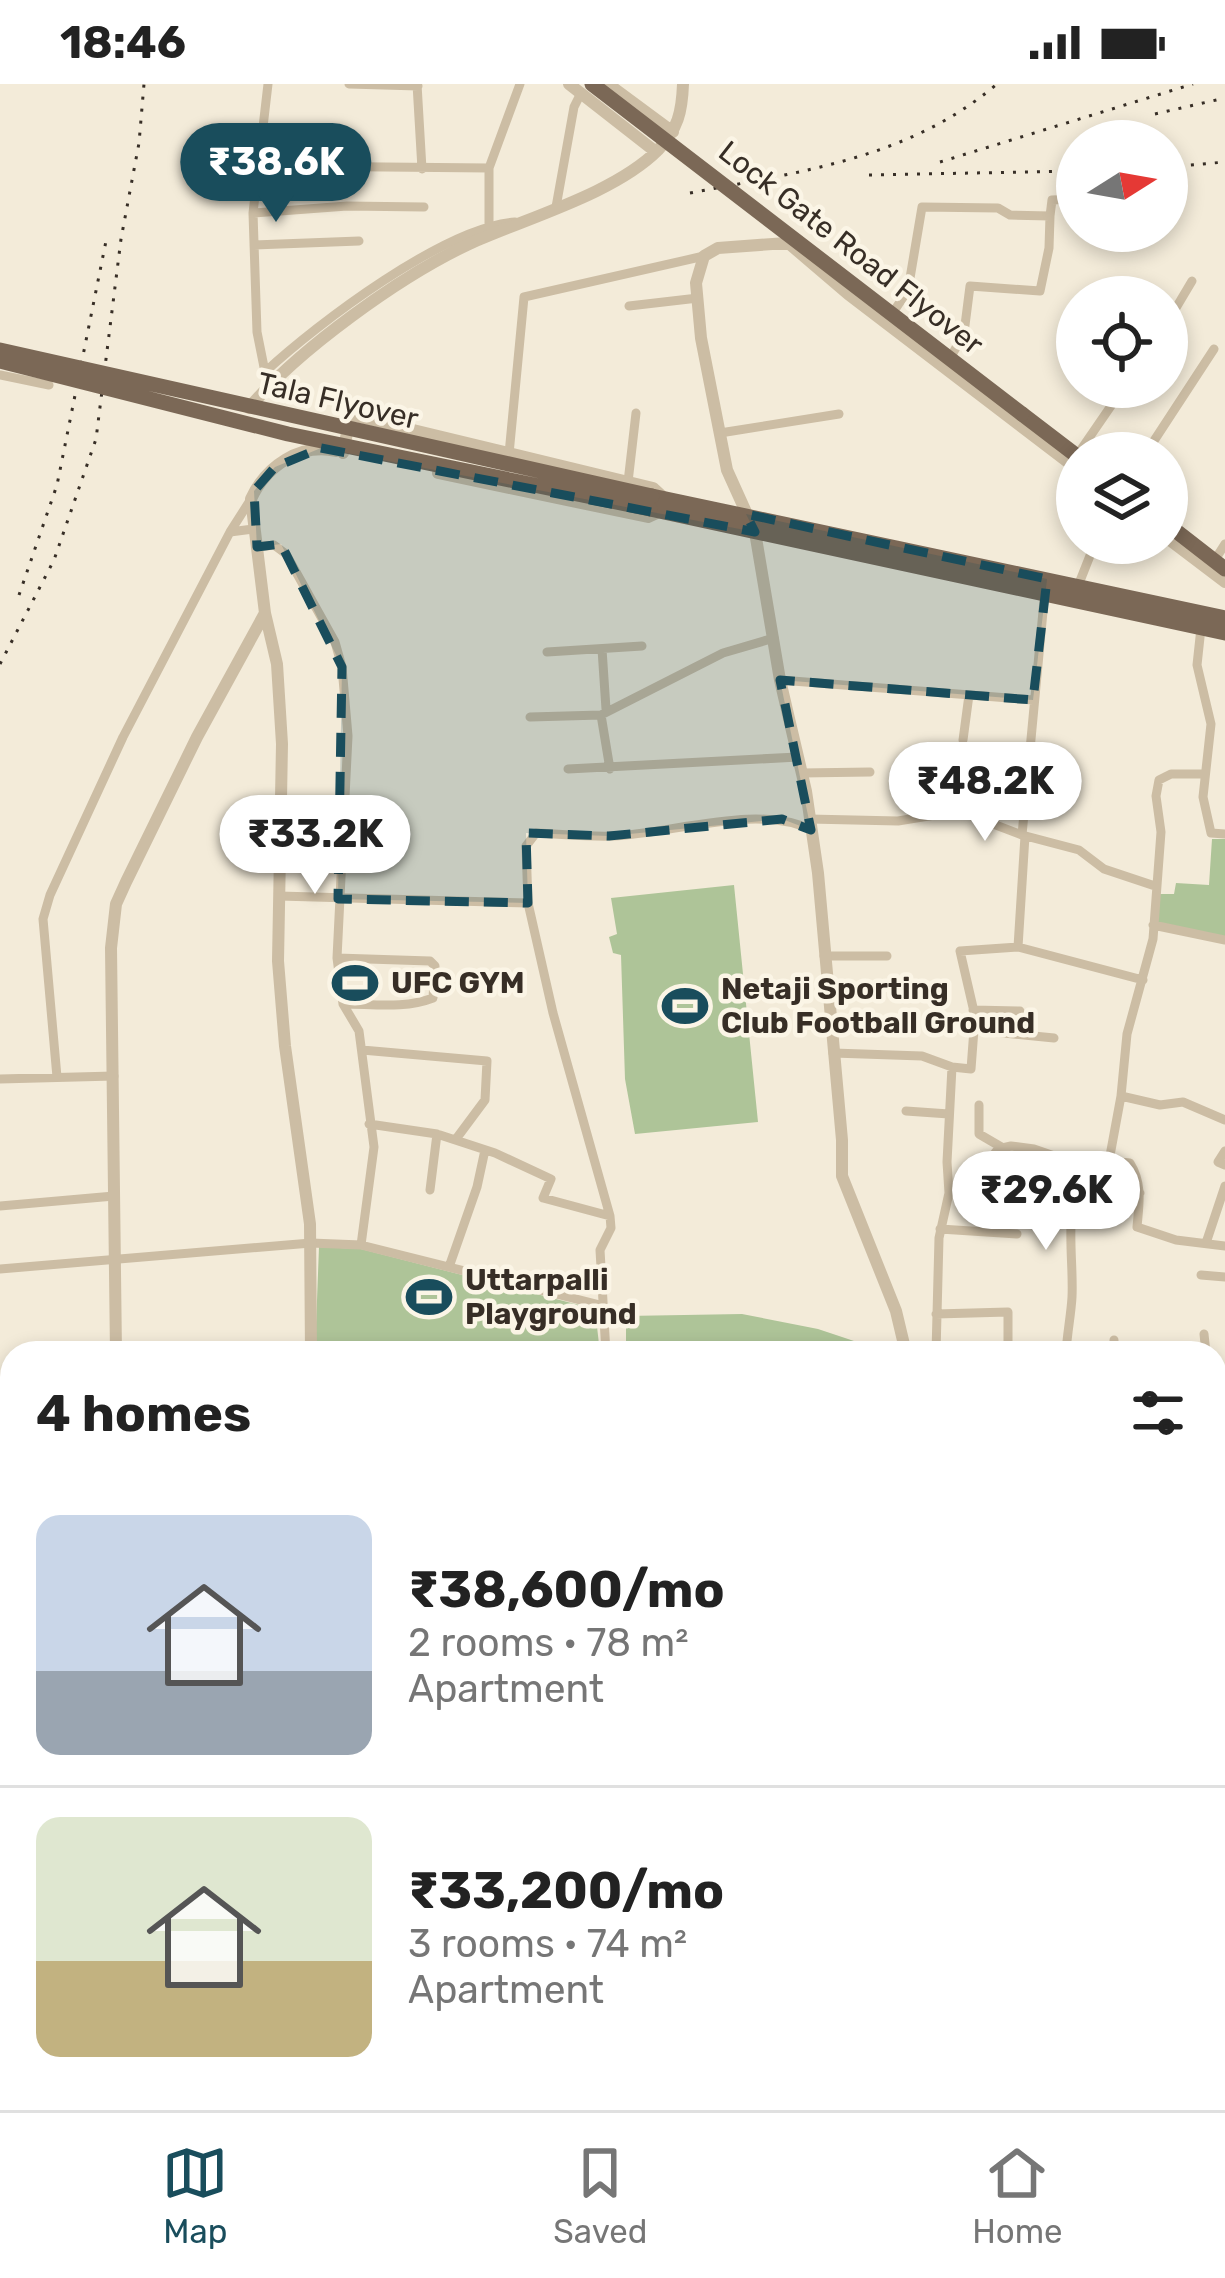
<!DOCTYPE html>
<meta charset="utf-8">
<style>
:root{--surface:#fff;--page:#f2f2f2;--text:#222;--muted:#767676;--line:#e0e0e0;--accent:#194d5c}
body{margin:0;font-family:Rubik,sans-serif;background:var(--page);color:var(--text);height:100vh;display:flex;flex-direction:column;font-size:45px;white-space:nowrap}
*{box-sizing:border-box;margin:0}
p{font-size:39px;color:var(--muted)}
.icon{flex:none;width:66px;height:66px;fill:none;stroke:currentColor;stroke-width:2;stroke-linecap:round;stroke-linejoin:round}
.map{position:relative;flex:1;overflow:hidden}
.side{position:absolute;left:0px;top:1257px;width:1227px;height:771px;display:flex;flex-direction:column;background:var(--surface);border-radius:36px 36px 0 0;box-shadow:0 6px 18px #0003}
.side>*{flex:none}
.needle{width:78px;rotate:79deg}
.tools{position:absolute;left:1056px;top:36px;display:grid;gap:24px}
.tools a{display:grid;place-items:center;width:132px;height:132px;border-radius:50%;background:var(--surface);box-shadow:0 6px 18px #0003;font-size:60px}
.price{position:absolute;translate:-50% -102px;padding:0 27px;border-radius:42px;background:#fff;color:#222;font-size:39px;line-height:78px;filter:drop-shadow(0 3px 6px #0008)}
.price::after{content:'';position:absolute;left:50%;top:72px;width:36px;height:27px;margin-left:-18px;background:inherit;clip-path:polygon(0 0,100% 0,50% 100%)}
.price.on{background:var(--accent);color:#fff}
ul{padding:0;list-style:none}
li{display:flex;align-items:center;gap:36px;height:300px;padding:0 36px}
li+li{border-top:3px solid var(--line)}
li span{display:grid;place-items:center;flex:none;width:336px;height:240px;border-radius:24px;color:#555}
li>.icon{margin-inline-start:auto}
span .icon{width:144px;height:144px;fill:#fffc;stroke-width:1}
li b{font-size:51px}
h2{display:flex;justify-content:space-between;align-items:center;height:144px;padding:0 36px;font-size:51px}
.status{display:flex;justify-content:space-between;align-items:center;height:84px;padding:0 60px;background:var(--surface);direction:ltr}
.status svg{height:33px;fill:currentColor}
.tabs{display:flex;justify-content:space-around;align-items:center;height:168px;border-top:3px solid var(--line);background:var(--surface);font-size:33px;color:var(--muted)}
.tabs a{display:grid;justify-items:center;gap:6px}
.tabs .on{color:var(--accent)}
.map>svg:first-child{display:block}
</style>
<div class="status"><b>18:46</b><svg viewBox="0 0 49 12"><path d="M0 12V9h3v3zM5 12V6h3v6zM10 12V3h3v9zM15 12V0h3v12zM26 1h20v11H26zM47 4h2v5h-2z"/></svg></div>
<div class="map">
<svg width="1225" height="2026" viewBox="0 0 1225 2026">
<rect width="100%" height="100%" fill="#f3ebd9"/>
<path fill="#aec498" d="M1212 755H1225V856L1153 841 1155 810H1174L1176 799 1209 801Z
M734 801 758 1038 635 1050 625 995 621 871 613 869 609 853 617 850 611 814Z
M319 1163 361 1165 595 1225 600 1269H315Z
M742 1230 818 1245 890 1269H626V1232Z"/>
<path fill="#76a6b3" d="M1215 2002H1225V2026H1102L1104 2016H1215Z"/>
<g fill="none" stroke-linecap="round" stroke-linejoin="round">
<path stroke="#ccbda4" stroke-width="9" d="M349 0 418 2
M417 0 422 85
M280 82 489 84
M556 123 574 23 581 9
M253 129 347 122 424 123
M1050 132 1052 116 1077 115
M489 141V84L520 0
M254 161 359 157
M629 222 698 214
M896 224 908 206 922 123 998 124 1010 131 1050 132 1049 164 1040 207 970 202 964 249 953 269
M1167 239 1192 197
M265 288C318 239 445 143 515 138
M265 288 257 248 253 129 268 0
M0 291 49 301
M720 349 839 330
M1080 367 1124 303
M1146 369 1214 265
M509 370 524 213 704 172
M628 398 636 329
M230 448 251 415
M257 463 274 461 286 470 335 558 342 583 348 652 337 874 343 920 359 947 374 1063 361 1161
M1218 471 1225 460
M1078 502 1095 459
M1201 544 1197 581 1211 640 1203 713 1211 749 1225 750
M602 565 606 625
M547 568 642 562
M780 596 1033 616
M601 631 610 685
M530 633 601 631 723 569 774 554
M963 656 969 611
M568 685 798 673
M802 689 870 688
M809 735 898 737 959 727 1022 751 1079 766 1104 785 1155 802
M1022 751 1045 506
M279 812 528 819
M1153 841 1225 856
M1018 863 1143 896
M824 872H887
M337 874 430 877 435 882 433 914C405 925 373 920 343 920
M973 926 1020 927
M974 946 1054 954
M362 966 487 977 485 1016 456 1055
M833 969 922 972 952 983
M57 993 43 835 50 811 123 653 230 448 253 445
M0 995 114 992
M1121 1012 1160 1021 1183 1018 1225 1036
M979 1021V1050L1003 1064
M906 1027 949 1030
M369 1040 437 1050 495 1069 551 1095 543 1114 610 1132
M1225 1067 1218 1078 1225 1081
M1109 1077 1130 1079C1143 1100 1139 1120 1137 1143L1176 1156 1225 1162
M430 1106 437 1050
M1076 1106 1140 1109
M949 1109 947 1078 952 983 971 985 975 932 960 867 1018 863 1025 752
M0 1122 114 1112
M940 1145 1017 1150
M1206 1159 1225 1102
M449 1183 477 1103 485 1066
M0 1185 311 1159 361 1161 604 1222
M1201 1191 1225 1193
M936 1230 1008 1228V1269
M1204 1250 1206 1269
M606 1269 600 1166 611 1144 610 1132 553 929 528 819 526 762 536 749C562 750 587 753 613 752 671 750 759 719 811 746
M936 1269 939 1154 949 1109 976 1094 998 1065 1011 1062 1034 1065 1095 1086 1109 1077 1121 1012 1127 950 1153 855 1161 748 1156 712 1159 696 1171 690H1204
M1066 1269C1067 1250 1071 1231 1072 1213 1074 1171 1062 1122 1086 1084
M1114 1269V1256
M1215 1299 1225 1300
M1215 1361 1225 1360
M0 1490 12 1491
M1215 1522 1223 1524 1215 1629
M0 1572H12
M1215 1698 1225 1700
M1215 1775 1225 1776
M1215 1838 1225 1840
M0 1858 12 1844
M1215 1892 1225 1848
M436 2016 437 2026
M787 2016 843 2026
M518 2026 519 2016
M921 2026 922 2016
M1006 2026 1007 2016
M1084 2026 1088 2016"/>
<path stroke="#ccbda4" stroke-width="12" d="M569 0 656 68
M608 0 673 48
M786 157 848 210 1077 385
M800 158 718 164 704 172 696 199 701 254 727 386 755 448 780 596 806 707 818 789 842 1056V1092L896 1227 906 1269
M249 324C298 266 399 193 469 160 526 134 614 110 658 66 678 45 682 28 683 0
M343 369 350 334 355 332 653 404 664 414
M438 389 648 433 661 427
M1167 454 1225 498
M116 1269 111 864 116 820 126 798 197 653 265 529
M311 1269 310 1140 285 962 278 877 282 660 277 580 265 529 251 415C266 382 300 359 336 367
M0 1452 12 1447
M1215 1629 1225 1630
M735 2026 738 2016"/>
<path stroke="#7b6856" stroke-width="15" d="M1022 330 1077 372
M652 412 1225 534
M650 425 1225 549
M1167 440 1225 485
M0 1697 12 1719
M173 2016 179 2026"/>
<path stroke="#372e26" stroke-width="3" stroke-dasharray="3 9" stroke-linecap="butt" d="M1155 30 1225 14
M940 78 1193 0
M1167 83 1225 78
M869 91 1077 87
M690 109C799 88 909 75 997 0
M19 511 57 401 106 157
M0 580 54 476 96 355 121 155 139 59 144 0"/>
<path stroke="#7b6856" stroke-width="15" d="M592 0 1022 330
M0 266 652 412
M0 277 288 350 650 425"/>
</g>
<path fill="#194d5c" fill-opacity="0.2" stroke="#194d5c" stroke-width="9" stroke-dasharray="24 15" stroke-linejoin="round" d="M321 364 755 448 746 430 1047 495 1033 616 780 596 811 746 782 735 609 752 526 749 528 819 338 815 342 583 281 460 257 463 254 407 275 383Z"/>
<defs>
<g id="stadium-bare" transform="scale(3.6)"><path d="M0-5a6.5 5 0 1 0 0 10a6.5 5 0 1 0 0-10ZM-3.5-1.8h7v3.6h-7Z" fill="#194d5c" stroke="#fbf5e6" stroke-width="2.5" paint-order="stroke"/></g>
</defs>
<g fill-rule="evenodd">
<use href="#stadium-bare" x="355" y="899"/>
<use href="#stadium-bare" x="685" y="922"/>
<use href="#stadium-bare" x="429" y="1213"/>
</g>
<g text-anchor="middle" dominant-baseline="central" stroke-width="9" stroke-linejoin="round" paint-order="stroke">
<g font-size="30" fill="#372e26" stroke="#fbf5e6">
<text transform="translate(851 164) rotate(38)">Lock Gate Road Flyover</text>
<text transform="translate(338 317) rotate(13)">Tala Flyover</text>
</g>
<g font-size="30" font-weight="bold" fill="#372e26" stroke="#fbf5e6" text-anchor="start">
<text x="391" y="899">UFC GYM</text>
<text x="721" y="905">Netaji Sporting<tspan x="721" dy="34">Club Football Ground</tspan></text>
<text x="465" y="1196">Uttarpalli<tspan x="465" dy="34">Playground</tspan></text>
</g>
</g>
</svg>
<div class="tools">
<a><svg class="needle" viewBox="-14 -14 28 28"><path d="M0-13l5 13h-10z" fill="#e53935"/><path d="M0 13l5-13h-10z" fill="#767676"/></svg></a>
<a><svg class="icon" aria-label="locate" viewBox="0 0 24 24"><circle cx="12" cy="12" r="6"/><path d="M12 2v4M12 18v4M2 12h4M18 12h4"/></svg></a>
<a><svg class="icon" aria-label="layers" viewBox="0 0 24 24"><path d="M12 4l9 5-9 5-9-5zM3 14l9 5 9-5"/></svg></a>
</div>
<b class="price on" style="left:276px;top:141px">₹38.6K</b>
<b class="price" style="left:985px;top:760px">₹48.2K</b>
<b class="price" style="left:315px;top:813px">₹33.2K</b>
<b class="price" style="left:1046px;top:1169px">₹29.6K</b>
<section class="side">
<h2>4 homes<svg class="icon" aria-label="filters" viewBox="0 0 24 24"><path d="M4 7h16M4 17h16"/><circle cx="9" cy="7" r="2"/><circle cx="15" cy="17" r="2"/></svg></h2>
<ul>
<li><span style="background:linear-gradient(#c9d6e8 65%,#9aa5b1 0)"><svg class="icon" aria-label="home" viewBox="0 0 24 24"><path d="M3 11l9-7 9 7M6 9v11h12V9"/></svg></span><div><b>₹38,600/mo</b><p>2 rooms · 78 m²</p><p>Apartment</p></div></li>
<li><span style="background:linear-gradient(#dfe7d0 60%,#c2b280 0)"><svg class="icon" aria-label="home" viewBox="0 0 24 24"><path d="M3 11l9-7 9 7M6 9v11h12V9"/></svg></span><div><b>₹33,200/mo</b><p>3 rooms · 74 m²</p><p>Apartment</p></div></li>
</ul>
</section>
</div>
<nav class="tabs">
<a class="on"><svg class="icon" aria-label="map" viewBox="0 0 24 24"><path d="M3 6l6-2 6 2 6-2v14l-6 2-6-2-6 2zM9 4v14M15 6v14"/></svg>Map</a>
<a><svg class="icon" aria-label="saved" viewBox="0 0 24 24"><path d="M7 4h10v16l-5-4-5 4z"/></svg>Saved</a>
<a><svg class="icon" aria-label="home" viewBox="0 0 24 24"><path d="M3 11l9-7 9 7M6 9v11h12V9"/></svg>Home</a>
</nav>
